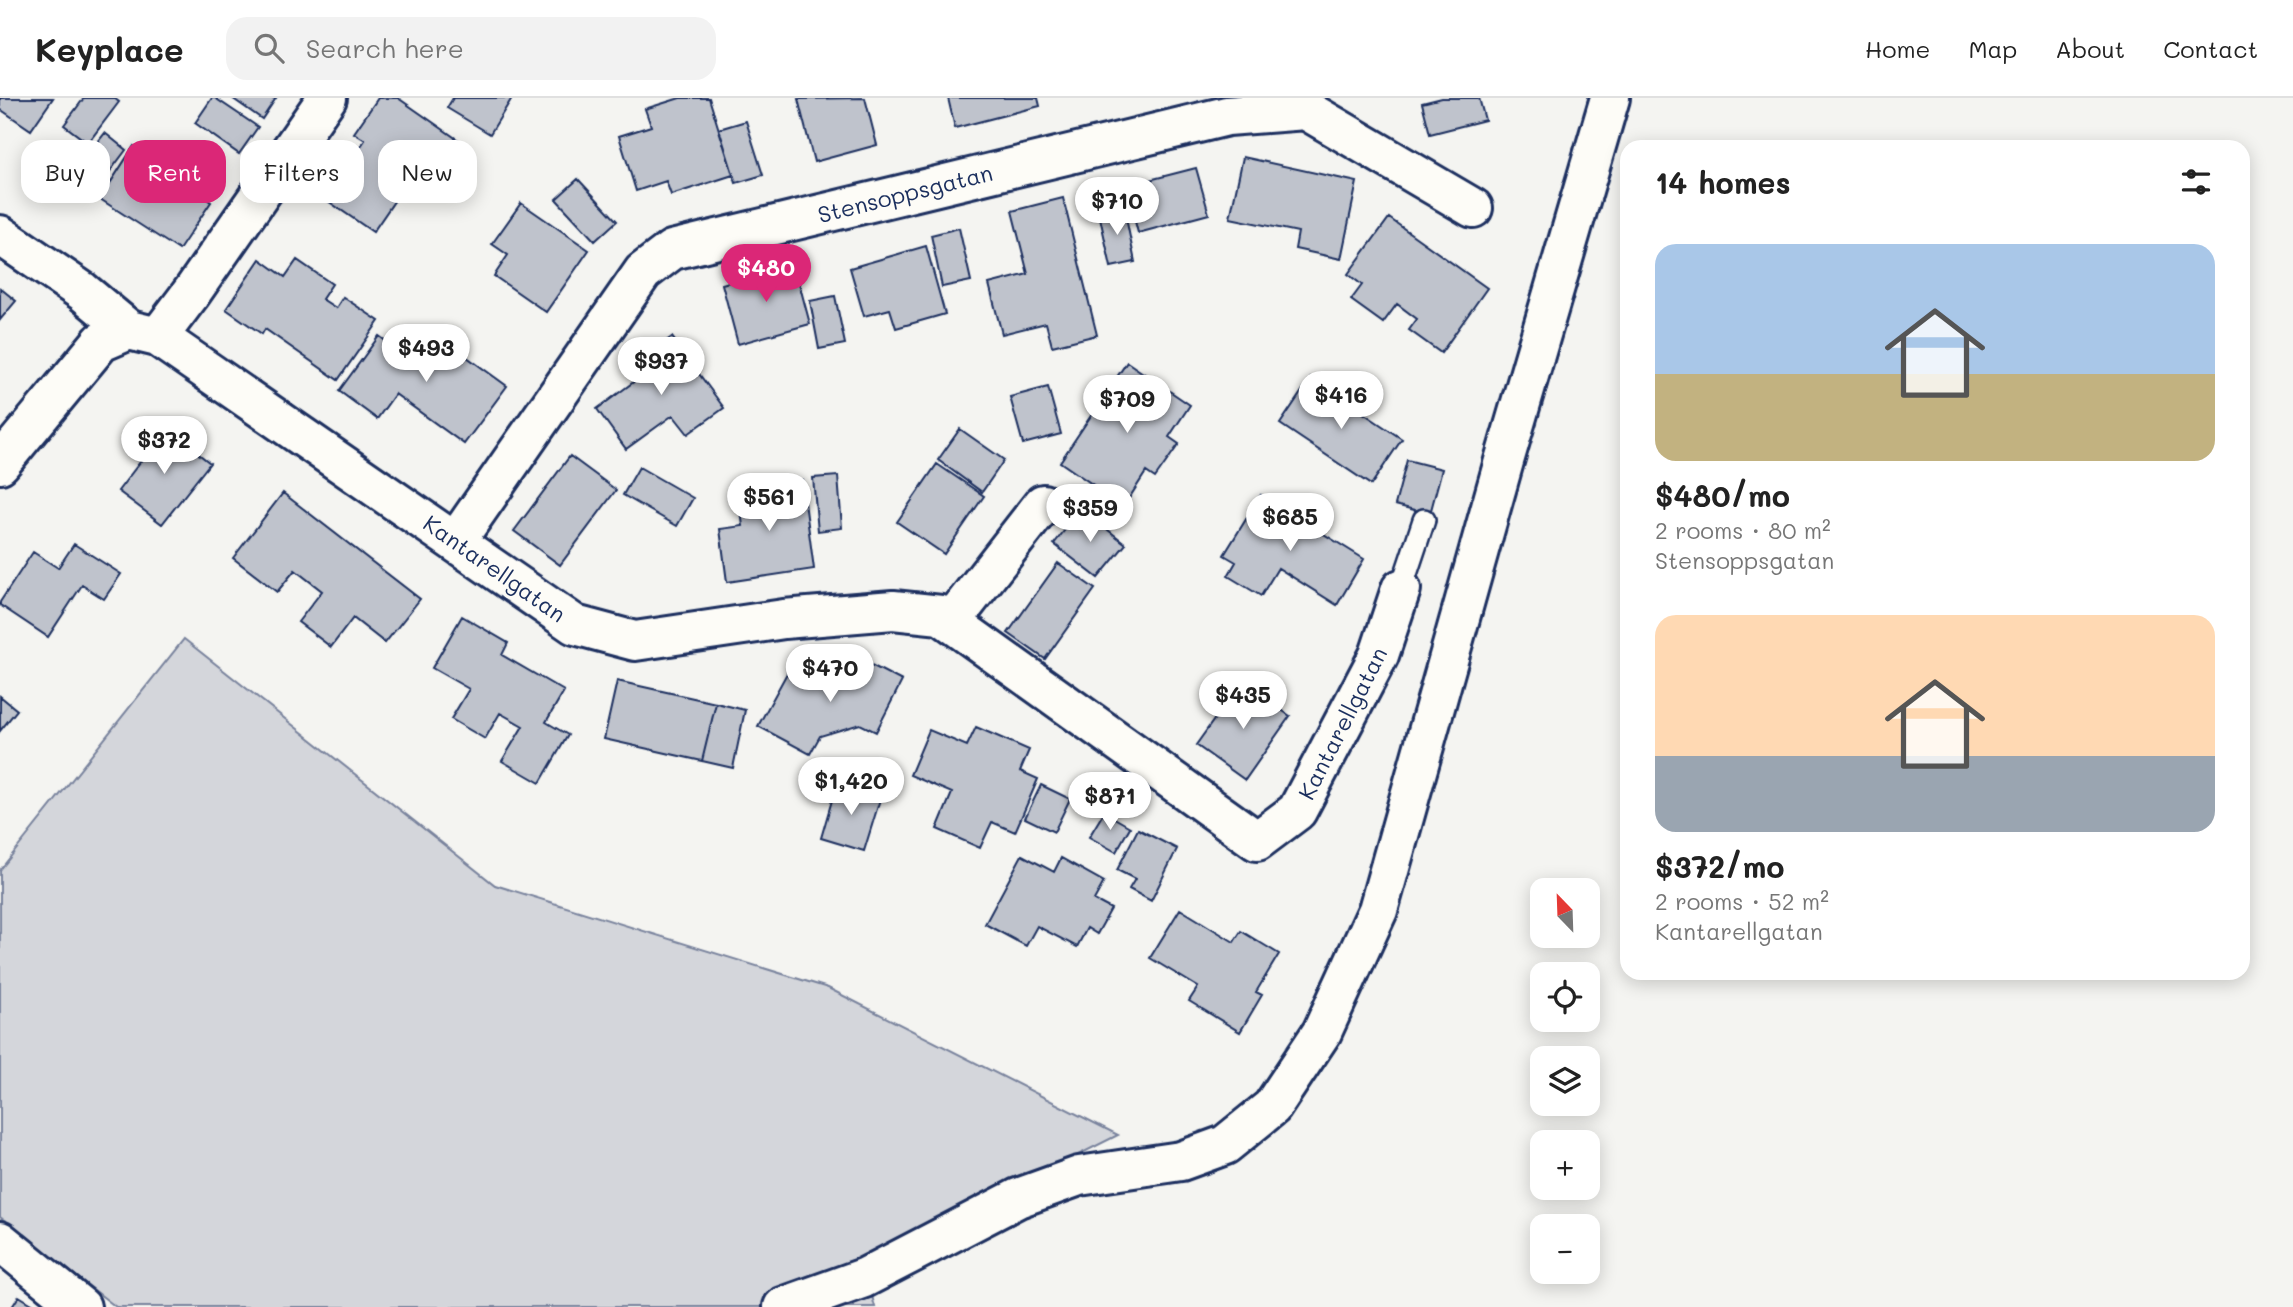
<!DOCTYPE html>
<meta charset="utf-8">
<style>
:root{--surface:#fff;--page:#f2f2f2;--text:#222;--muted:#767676;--line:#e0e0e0;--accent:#db2777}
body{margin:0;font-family:Mali,sans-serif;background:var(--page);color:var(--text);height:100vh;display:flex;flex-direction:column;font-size:26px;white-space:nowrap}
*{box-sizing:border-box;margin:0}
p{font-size:23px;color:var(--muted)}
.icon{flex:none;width:38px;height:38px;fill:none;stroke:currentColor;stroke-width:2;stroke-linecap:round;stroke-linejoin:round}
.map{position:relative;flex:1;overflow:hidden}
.side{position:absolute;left:1620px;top:42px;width:630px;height:840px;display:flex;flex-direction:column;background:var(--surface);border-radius:21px;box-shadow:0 4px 18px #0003}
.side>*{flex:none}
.banner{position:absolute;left:21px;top:42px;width:665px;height:63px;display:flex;gap:14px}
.needle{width:46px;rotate:337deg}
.tools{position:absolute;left:1530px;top:780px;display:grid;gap:14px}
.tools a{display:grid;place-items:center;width:70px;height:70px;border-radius:14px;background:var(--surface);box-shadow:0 4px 18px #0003;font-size:35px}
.price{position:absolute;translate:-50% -60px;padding:0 16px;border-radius:24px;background:#fff;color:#222;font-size:23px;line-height:46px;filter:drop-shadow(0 2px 4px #0008)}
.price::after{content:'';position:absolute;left:50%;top:42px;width:21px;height:16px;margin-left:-10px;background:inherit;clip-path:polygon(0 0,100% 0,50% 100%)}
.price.active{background:var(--accent);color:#fff}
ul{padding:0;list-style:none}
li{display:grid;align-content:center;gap:14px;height:371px;padding:0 35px}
li span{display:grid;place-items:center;height:217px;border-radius:21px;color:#555}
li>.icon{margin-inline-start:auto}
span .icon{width:126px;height:126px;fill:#fffc;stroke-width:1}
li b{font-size:30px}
h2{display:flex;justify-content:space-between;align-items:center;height:84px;padding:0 35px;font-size:30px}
.chip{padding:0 24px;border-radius:21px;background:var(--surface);box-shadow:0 4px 18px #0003;font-size:24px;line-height:63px}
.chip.active{background:var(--accent);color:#fff}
header{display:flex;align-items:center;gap:42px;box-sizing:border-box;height:98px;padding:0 35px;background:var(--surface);border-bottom:2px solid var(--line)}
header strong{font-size:33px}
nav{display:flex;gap:38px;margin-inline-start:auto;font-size:24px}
.search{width:490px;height:63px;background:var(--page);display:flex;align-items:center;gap:18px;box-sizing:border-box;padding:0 24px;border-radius:21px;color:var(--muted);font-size:26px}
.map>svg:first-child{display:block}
</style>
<header>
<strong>Keyplace</strong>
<div class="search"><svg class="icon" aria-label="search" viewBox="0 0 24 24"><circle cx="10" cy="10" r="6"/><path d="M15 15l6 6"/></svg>Search here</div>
<nav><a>Home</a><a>Map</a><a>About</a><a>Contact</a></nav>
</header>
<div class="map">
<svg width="2293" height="1209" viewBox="0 0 2293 1209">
<rect width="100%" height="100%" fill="#f4f4f1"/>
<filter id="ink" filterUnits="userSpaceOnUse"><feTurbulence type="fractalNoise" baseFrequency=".0143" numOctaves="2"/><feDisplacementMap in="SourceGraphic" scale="14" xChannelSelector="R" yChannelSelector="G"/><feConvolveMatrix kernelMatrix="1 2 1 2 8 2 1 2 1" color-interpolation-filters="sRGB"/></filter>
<g filter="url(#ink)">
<path fill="#d4d6db" stroke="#78829c" stroke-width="2" d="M184 541 495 787 828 890 1118 1037 863 1165 875 1209H116L0 1119V772Z"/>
<path fill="#bfc3cc" stroke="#1b2f5e" stroke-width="2" d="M0 0H53L31 32 0 11Z
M84 0H114L119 4 88 45 64 27Z
M212 0H215L258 29 239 56 195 25Z
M232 0H276L262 21Z
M378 0H398L464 46 442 78 421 64 373 134 325 101 365 42 354 35Z
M453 0H512L490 36 447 10Z
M680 0H709L733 77 671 97 666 83 636 93 619 38 651 28 645 11Z
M865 0 877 47 814 64 798 1Z
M948 0H1038L1040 8 955 30Z
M1442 0H1479L1485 22 1430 36 1422 5Z
M746 23 763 77 736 85 719 31Z
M105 35 126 52 93 96 71 78Z
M134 48 163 68 166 64 196 84 192 91 211 104 179 152 100 101Z
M1243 59 1357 84 1341 161 1295 151 1298 134 1230 120Z
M1196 70 1209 116 1138 135 1126 88Z
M578 81 617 123 595 143 556 101Z
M1063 100 1097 237 1052 248 1046 225 1002 236 989 186 1028 176 1012 113Z
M521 105 589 152 546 214 494 178 508 157 492 146Z
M1124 110 1135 164 1111 169 1099 115Z
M1389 120 1487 190 1441 255 1409 232 1417 221 1397 206 1383 225 1351 202 1362 187 1348 176Z
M959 130 971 183 942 189 931 137Z
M926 148 945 216 896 230 890 211 864 218 850 170Z
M260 161 285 179 297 162 332 186 322 201 336 210 343 199 379 223 338 282 265 231 262 236 226 211Z
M794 166 810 226 738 246 722 186Z
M0 190 16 203 0 222Z
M835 198 845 246 819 251 810 203Z
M427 230 507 288 464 346 395 296 377 321 339 293 379 238 406 258Z
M672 239 724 310 688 336 673 317 626 351 597 311 643 277 635 266Z
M1127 264 1190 307 1169 339 1179 346 1155 380 1146 374 1124 408 1060 364Z
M1311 280 1402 341 1371 387 1280 326Z
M1048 289 1061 336 1023 346 1010 299Z
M166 330 210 365 162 426 118 393Z
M960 331 1004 362 982 394 938 362Z
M570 358 616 392 560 467 514 433Z
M1407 362 1442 371 1430 416 1395 407Z
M937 366 984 398 944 456 897 424Z
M639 369 693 400 677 428 623 397Z
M838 378 842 430 818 433 813 380Z
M802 382 814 471 727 484 720 431 743 428 738 391Z
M283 395 420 501 385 545 353 520 331 549 298 524 322 493 295 472 277 494 233 460Z
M1261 397 1364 461 1337 507 1278 470 1261 498 1228 478 1236 464 1224 457Z
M1081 411 1126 446 1098 480 1054 446Z
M74 446 121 476 104 501 82 487 48 539 0 507V504L33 454 58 470Z
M1058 465 1095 491 1045 561 1008 535Z
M462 518 508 545 502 557 564 593 546 624 568 637 540 685 502 663 523 628 500 615 485 641 451 621 469 591 432 570Z
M850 556 902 583 876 634 860 626 820 638 810 656 758 628 787 575 806 585 840 575Z
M617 583 716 605 702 663 604 641Z
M1241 584 1290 618 1245 682 1196 647Z
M0 598 17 612 0 633Z
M716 605 745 612 733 670 702 663Z
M976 629 1029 652 1020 673 1038 681 1015 734 992 724 980 750 937 731 952 695 910 677 929 632 967 648Z
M837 685 881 698 864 753 821 740Z
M1041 687 1070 701 1054 734 1025 720Z
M1104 714 1130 729 1116 754 1089 739Z
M1138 731 1177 751 1151 803 1129 791 1135 781 1117 772Z
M1022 757 1054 774 1061 760 1104 784 1094 802 1111 811 1097 836 1087 830 1077 849 1037 828 1026 848 985 826Z
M1180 811 1234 844 1241 833 1279 856 1256 894 1262 897 1240 934 1189 903 1198 889 1150 860Z
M19 1198 37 1209H12Z"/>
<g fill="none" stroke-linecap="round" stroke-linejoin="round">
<g stroke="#1b2f5e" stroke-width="26">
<path id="lane" d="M1401 491 1424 422"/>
</g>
<g stroke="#1b2f5e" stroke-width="44">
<path id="street" d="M0 137 82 193 129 232
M158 239 192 194 327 0
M0 366 101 244 129 232 158 239 575 527 635 543 784 521 893 512 941 517 1257 743 1297 713 1379 557 1401 491
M456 443 643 174 672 152 1227 18 1306 12 1473 110
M951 524 1043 406
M0 1143 81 1209
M783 1209 864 1180 1018 1100 1079 1078 1181 1063 1225 1047 1272 1009 1322 934 1378 812 1504 363 1610 0"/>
</g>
<use href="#lane" stroke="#fdfcf7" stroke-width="21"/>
<use href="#street" stroke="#fdfcf7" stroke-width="38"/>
</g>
</g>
<g text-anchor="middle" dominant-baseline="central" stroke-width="6" stroke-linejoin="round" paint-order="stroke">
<g font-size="23" fill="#1b2f5e" stroke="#fdfcf7">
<text transform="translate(905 95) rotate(-14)">Stensoppsgatan</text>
<text transform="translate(495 470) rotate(35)">Kantarellgatan</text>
<text transform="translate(1342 625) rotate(-63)">Kantarellgatan</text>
</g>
</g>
</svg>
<div class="tools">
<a><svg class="needle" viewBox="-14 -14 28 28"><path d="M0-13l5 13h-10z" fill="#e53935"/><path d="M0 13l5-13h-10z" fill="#767676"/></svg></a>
<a><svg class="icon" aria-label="locate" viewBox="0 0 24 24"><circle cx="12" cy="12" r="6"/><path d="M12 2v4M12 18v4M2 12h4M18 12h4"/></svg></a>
<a><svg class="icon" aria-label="layers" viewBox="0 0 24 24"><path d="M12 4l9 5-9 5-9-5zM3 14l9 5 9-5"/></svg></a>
<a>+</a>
<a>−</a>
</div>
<b class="price" style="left:1117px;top:139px">$710</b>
<b class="price active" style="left:766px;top:206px">$480</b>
<b class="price" style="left:426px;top:286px">$493</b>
<b class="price" style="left:661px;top:299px">$937</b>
<b class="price" style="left:1341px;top:333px">$416</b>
<b class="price" style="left:1127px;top:337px">$709</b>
<b class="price" style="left:164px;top:378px">$372</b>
<b class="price" style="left:769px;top:435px">$561</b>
<b class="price" style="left:1090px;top:446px">$359</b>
<b class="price" style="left:1290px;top:455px">$685</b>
<b class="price" style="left:830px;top:606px">$470</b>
<b class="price" style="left:1243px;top:633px">$435</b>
<b class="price" style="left:851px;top:719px">$1,420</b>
<b class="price" style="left:1110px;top:734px">$871</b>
<div class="banner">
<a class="chip">Buy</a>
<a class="chip active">Rent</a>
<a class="chip">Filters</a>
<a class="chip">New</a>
</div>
<section class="side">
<h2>14 homes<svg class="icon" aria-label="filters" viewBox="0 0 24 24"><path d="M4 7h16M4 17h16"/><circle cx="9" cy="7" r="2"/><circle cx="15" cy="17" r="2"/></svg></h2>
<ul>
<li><span style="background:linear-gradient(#a9c7e8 60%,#c2b280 0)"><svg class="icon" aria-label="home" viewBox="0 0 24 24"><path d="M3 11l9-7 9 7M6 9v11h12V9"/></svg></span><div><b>$480/mo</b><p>2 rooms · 80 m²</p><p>Stensoppsgatan</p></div></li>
<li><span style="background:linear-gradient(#ffd9b3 65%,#9aa5b1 0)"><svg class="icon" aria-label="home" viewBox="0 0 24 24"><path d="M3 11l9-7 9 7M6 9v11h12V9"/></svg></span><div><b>$372/mo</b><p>2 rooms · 52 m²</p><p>Kantarellgatan</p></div></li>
</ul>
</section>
</div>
